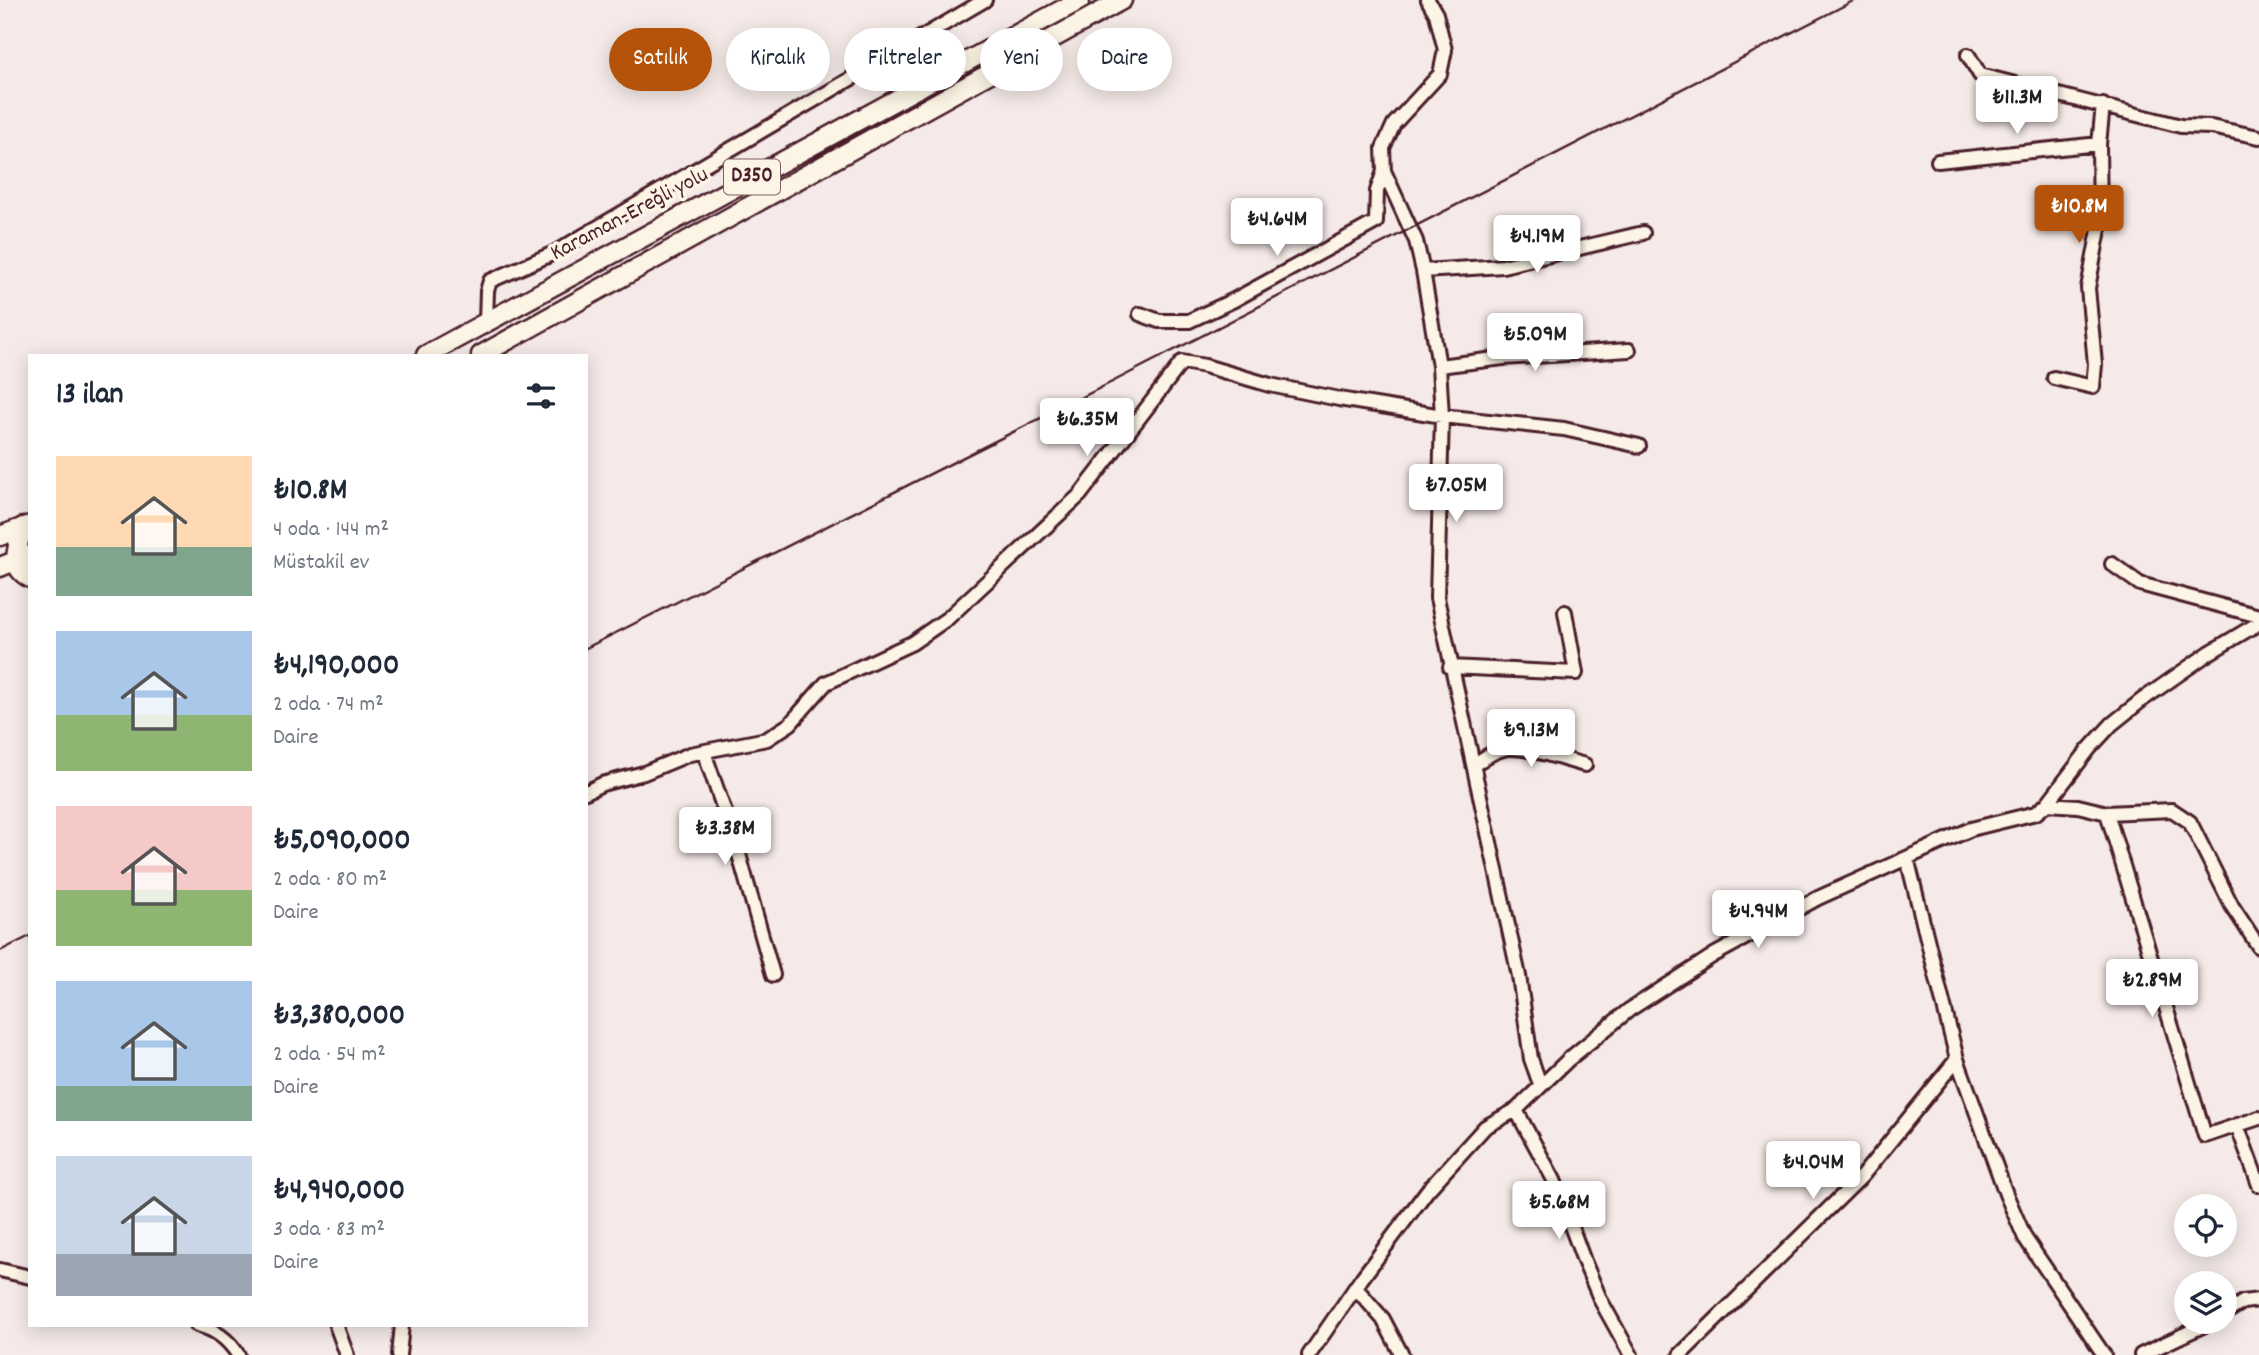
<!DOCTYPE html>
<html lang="tr">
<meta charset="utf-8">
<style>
:root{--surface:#fff;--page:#f6f6f7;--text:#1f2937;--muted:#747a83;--accent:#b45309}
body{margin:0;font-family:Dekko,sans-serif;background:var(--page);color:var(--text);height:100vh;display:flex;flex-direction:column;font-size:26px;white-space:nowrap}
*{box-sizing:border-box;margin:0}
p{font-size:23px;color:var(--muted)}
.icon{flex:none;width:38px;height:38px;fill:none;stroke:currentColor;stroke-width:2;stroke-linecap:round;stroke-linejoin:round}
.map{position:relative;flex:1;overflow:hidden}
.side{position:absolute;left:28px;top:354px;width:560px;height:973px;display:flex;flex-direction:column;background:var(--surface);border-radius:0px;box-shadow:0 4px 18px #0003}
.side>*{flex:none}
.hud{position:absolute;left:609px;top:28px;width:665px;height:63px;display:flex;gap:14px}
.tools{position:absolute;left:2174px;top:1194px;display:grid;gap:14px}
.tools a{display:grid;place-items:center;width:63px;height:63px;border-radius:50%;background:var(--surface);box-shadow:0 4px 18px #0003;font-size:35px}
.price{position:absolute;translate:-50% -60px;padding:0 16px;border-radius:7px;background:#fff;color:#222;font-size:23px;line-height:46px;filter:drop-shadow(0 2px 4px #0008)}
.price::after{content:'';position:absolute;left:50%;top:42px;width:21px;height:16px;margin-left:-10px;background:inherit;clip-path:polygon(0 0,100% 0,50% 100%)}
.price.on{background:var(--accent);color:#fff}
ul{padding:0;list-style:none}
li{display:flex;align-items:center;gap:21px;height:175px;padding:0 28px}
li span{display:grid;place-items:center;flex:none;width:196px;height:140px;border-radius:0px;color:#555}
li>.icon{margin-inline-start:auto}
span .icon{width:84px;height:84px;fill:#fffc;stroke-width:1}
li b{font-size:30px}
h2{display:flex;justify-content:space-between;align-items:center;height:84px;padding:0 28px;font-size:30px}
.pill{padding:0 24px;border-radius:32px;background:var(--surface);box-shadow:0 4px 18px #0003;font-size:24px;line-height:63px}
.pill.on{background:var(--accent);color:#fff}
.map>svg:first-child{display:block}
</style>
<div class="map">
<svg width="2259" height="1355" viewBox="0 0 2259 1355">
<rect width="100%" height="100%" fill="#f5eae7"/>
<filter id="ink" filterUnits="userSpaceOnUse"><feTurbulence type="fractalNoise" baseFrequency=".0143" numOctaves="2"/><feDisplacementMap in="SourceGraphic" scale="14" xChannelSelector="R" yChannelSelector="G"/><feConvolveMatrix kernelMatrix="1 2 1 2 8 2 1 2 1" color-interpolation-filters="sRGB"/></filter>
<g filter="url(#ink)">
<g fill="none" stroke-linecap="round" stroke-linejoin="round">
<g stroke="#4a1f2b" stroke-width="18">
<path id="minor" d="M1428 0 1436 14 1445 50 1440 74 1394 124 1383 148 1384 171 1416 241 1423 271 1439 366 1442 416 1437 598 1519 976 1531 1059 1540 1084
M1968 55 1980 75 2181 126 2211 127 2259 137
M1938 161 2099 144
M1423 271 1503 266 1643 233
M1140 314 1159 321H1189L1234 300 1376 222 1377 191 1384 171
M486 321 487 291 490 281 554 253 985 0
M1439 366 1503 358 1629 350
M2054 378 2093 387 2095 364 2088 288 2100 224 2099 144 2103 105
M2112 564 2140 584 2259 616
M1450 667 1576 673 1565 612
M704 752 736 844 773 975
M1474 765C1484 758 1496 749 1509 748 1530 747 1565 760 1585 765
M586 792 602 784 644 773 690 754 767 739 790 724 826 683 912 643 948 618 1080 495 1182 362 1205 366 1270 385 1339 399 1442 416 1564 429 1639 446
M2047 804 2078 806 2107 813 2172 810 2190 822 2232 906 2259 947
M2107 813 2205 1136 2259 1118
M1907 858 1957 1059 2006 1194 2025 1238 2104 1355
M1516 1110 1554 1180 1584 1261 1601 1301 1631 1355
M2237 1125 2259 1185
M0 1270 30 1277
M1355 1287 1383 1319 1402 1355
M2224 1314 2243 1302 2259 1300
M197 1325C214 1329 229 1340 238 1355
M336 1325 347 1355
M399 1355 402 1325
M1309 1355 1362 1278 1427 1191 1485 1127 1516 1110 1569 1059 1629 1010 1714 955 1818 898 1971 829 2036 813 2047 804 2089 749 2112 724 2142 700 2209 653 2259 623
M1680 1355 1862 1176 1957 1059
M2141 1355 2213 1321"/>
</g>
<g stroke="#4a1f2b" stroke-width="23">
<path id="highway" d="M426 355 1080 0
M481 355 1122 0
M23 527C18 546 8 567 30 578
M0 536 30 525
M0 567 30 555"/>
</g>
<use href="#minor" stroke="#fcf5e5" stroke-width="12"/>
<use href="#highway" stroke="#fcf5e5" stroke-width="18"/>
<path stroke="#4a1f2b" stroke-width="2.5" d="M586 648 1116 380 1855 0
M0 951 30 936"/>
</g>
</g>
<g text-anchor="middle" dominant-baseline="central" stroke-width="7" stroke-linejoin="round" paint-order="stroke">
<rect fill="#fcf5e5" stroke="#7f5f63" stroke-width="2" x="724" y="159.5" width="56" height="35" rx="5"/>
<g font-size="21" font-weight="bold" fill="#4a1f2b">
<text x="752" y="177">D350</text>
</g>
<g font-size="23" fill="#4a1f2b" stroke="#fcf5e5">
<text transform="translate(630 215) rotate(-28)">Karaman-Ereğli yolu</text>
</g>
</g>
</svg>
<div class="tools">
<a><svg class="icon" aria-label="locate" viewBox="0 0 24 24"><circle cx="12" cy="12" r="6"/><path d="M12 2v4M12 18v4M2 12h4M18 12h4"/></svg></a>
<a><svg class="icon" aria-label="layers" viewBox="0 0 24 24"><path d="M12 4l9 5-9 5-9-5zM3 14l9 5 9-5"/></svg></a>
</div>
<b class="price" style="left:2017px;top:136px">₺11.3M</b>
<b class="price on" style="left:2079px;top:245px">₺10.8M</b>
<b class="price" style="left:1277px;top:258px">₺4.64M</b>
<b class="price" style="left:1537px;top:275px">₺4.19M</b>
<b class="price" style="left:1535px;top:373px">₺5.09M</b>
<b class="price" style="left:1087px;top:458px">₺6.35M</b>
<b class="price" style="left:1456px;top:524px">₺7.05M</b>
<b class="price" style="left:1531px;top:769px">₺9.13M</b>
<b class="price" style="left:725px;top:867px">₺3.38M</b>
<b class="price" style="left:1758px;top:950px">₺4.94M</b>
<b class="price" style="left:2152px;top:1019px">₺2.89M</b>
<b class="price" style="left:1813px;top:1201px">₺4.04M</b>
<b class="price" style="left:1559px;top:1241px">₺5.68M</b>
<div class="hud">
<a class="pill on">Satılık</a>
<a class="pill">Kiralık</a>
<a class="pill">Filtreler</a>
<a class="pill">Yeni</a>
<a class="pill">Daire</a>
</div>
<section class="side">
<h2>13 ilan<svg class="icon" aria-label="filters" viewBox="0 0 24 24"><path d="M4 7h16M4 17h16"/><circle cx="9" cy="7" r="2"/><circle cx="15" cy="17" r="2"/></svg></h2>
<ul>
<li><span style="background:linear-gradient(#ffd9b3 65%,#7fa58c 0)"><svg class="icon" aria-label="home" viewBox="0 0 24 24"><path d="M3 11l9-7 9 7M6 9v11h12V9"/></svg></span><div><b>₺10.8M</b><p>4 oda · 144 m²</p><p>Müstakil ev</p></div></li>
<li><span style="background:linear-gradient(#a9c7e8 60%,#8fb573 0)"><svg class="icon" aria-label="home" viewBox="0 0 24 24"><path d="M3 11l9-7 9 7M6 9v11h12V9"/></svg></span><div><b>₺4,190,000</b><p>2 oda · 74 m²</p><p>Daire</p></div></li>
<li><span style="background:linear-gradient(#f6c9c9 60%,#8fb573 0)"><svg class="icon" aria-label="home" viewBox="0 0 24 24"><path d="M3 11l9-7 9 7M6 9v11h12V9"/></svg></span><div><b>₺5,090,000</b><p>2 oda · 80 m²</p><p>Daire</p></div></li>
<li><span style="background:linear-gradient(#a9c7e8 75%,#7fa58c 0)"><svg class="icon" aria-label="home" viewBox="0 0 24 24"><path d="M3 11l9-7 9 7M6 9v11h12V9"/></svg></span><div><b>₺3,380,000</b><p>2 oda · 54 m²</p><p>Daire</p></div></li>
<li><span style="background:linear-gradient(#c9d6e8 70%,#9aa5b1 0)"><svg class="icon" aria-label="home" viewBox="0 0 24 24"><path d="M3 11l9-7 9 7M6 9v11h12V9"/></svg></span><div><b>₺4,940,000</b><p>3 oda · 83 m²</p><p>Daire</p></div></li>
</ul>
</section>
</div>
